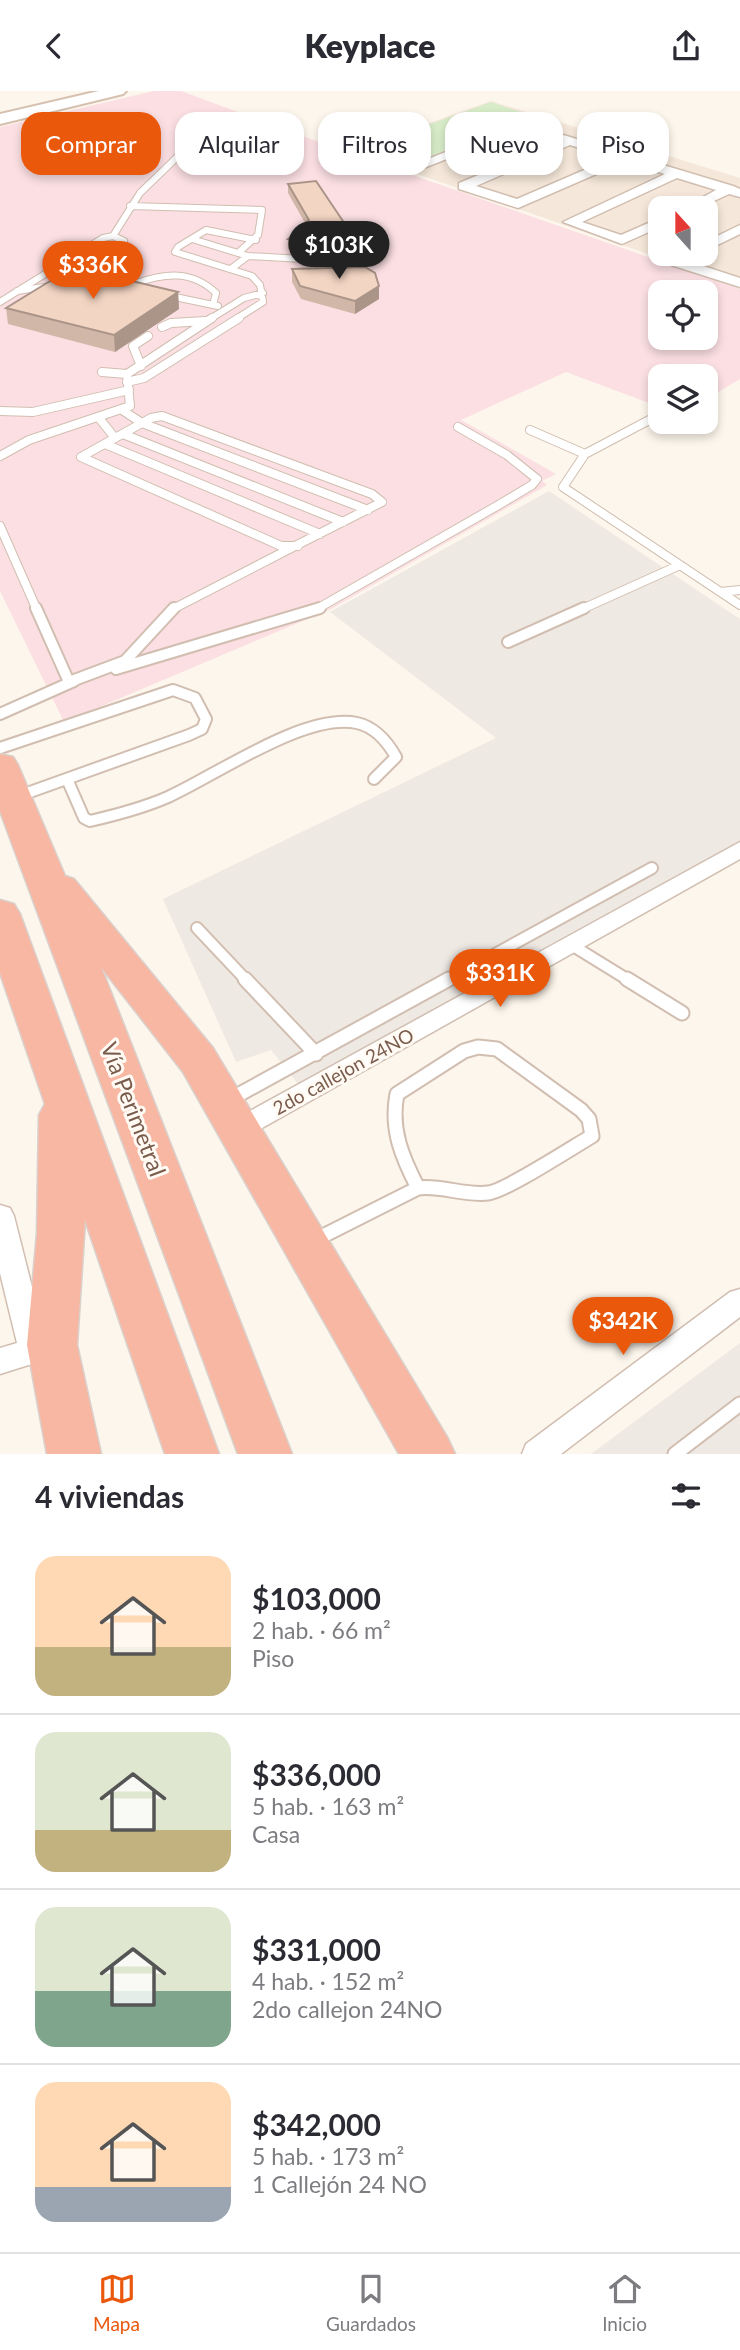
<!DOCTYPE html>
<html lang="es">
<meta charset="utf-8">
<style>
:root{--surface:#fff;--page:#f7f7f7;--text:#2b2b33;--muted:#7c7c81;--line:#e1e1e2;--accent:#ea580c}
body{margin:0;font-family:Lato,sans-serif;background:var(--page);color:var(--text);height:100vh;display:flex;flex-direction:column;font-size:26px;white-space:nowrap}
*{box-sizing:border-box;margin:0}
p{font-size:23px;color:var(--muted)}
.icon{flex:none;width:38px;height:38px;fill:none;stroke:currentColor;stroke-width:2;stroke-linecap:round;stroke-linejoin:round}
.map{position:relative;height:1363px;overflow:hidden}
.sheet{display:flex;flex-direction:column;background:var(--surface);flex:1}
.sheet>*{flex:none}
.hud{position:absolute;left:21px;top:21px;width:698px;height:63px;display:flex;gap:14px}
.needle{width:46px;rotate:339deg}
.buttons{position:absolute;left:648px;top:105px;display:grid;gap:14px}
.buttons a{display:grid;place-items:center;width:70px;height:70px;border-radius:14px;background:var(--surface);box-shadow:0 4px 10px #0003;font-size:35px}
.price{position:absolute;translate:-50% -60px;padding:0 16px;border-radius:24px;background:var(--accent);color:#fff;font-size:23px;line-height:46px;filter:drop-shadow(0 2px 4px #0008)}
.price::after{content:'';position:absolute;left:50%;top:42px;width:21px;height:16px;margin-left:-10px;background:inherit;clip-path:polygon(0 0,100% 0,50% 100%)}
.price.active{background:#222;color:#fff}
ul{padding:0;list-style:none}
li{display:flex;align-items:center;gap:21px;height:175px;padding:0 35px}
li+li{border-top:2px solid var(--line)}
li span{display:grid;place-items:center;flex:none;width:196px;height:140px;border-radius:21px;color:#555}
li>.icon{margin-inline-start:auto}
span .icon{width:84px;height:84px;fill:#fffc;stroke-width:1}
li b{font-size:30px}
h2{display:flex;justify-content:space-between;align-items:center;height:84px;padding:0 35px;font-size:30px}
.pill{padding:0 24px;border-radius:21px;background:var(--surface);box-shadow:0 4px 10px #0003;font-size:24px;line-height:63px}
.pill.active{background:var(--accent);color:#fff}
header{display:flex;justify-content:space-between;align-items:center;height:91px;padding:0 35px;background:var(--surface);font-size:32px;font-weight:800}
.dock{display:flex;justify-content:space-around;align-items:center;height:98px;border-top:2px solid var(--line);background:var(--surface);font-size:19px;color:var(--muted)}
.dock a{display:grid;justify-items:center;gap:4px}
.dock .active{color:var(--accent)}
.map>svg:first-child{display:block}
</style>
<header><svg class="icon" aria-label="back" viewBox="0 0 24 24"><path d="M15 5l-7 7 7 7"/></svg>Keyplace<svg class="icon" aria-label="share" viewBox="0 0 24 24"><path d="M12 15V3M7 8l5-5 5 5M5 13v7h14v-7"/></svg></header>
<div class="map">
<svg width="740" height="1363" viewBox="0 0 740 1363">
<rect width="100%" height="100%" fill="#fdf6ec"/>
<path fill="#f5e8da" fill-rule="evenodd" d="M491 10 740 87V195L351 60ZM660 117H705V163H660Z"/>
<path fill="#efe9e4" d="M549 400 740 528V751L299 994 271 959 236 971 163 808 496 647 330 521Z
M740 1252V1363H591Z"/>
<path fill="#fbdfe3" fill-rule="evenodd" d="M154 0H181L335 57 740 198V288L705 309V285H660V316L566 281 461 329 556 383 542 390 547 394 331 518 64 631 0 500V36ZM660 201H705V247H660Z"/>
<path fill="#d8ecc9" d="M491 11 535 26 421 70 375 53Z"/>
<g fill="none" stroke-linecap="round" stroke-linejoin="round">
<g stroke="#d1beb0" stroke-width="8">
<path id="lane-far3" d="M130 115 262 119 258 144 239 161
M113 145 140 102 201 43 211 36 239 27
M192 148 248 165 232 177
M248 165 303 168 335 179
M137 192C165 182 192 179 216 202L213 214
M17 200 51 195
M175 206 218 215
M0 211 103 147 113 145 124 150 121 155 71 184
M210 228 244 207 263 202
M236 228 263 211 260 194 252 185 175 161 178 156 206 139 256 149"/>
</g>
<g stroke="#d1beb0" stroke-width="10">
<path id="lane-far2" d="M162 236 171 232 205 230
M141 275 133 255 148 245
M102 281 127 283
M127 291 144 287 239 227
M122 319 142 332 368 419
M0 320 33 321 129 299
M162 325 372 403 382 411 295 455H281L81 366 151 327Z
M99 327 115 347
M530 339 585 363 563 396 740 514
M123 343 343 431
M105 353 320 443
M585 363 653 327
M0 365 29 349 130 315 127 283 212 227
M0 435 37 519
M295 455H298
M721 501 740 499
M171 519 295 455
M315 519 502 412 532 394 537 388 507 364 458 336
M580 519 680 474"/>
</g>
<g stroke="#d1beb0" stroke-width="14">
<path id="lane-far1" d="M36 517 69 591 125 570 174 517
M508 551 584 517
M116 578 320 517
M0 623 74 590
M0 657 173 599 195 607 206 628 202 638 189 644 16 706
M67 688 84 727 90 730C116 724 143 717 168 706 215 685 305 621 357 632 375 636 387 650 396 666L374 688
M197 837 247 890
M570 853 630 890
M446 890 652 777"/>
</g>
<g stroke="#d1beb0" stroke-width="17">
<path id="lane" d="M245 888 316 963
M627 888 682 922
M478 956 497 958 581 1019 589 1028 592 1045C573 1056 504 1101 488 1102 464 1105 442 1094 418 1097 402 1066 390 1038 397 1003L464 960Z
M229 1009 449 888
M315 1149 418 1097
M675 1363 740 1313"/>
</g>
<g stroke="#d1beb0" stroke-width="3">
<path id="street" d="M520 31 733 95 740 98V106L729 103 699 117H683L716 99 677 87 582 131 621 144 660 127V136L622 153 563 131 665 83 624 71 518 117 459 98V92L558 51 521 39 416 80H408L406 77ZM570 54 612 67 517 108 476 95Z
M740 134V143L705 160V151Z
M681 163H698L688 170 740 187V196L671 174V168Z
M740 751V768L248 1045 239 1048 230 1045 226 1038 230 1031Z
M0 1114 10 1117 14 1125 44 1244 57 1247 62 1256 57 1265 0 1283V1257L17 1252 0 1182Z
M740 1198V1226L561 1363H522L526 1353 730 1201Z"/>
</g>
<g stroke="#d6c0b0" stroke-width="4">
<path id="secondary" d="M99 0H126L123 3 0 33V23Z"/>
</g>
<g stroke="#dad1cd" stroke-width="3">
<path id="highway" d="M0 663 13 666 18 674 65 785 74 788 213 957 447 1346 455 1363H399L183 981 101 876 292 1363H238L0 720Z
M0 809 14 813 20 823 219 1363H165L85 1129 77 1254 101 1363H47L27 1254 37 1143 39 1024 45 1013 0 882Z"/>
</g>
<use href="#lane-far3" stroke="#fff" stroke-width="6"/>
<use href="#lane-far2" stroke="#fff" stroke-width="8"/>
<use href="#lane-far1" stroke="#fff" stroke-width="10"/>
<use href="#lane" stroke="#fff" stroke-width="13"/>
<use href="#street" fill="#fff" fill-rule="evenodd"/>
<use href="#secondary" fill="#fff" fill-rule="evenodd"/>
<use href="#highway" fill="#f7b7a3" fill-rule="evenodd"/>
</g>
<path fill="#d1b7a8" d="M288 93 349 150 333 165 288 158V148L305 132 288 102Z
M292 178 379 208 355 223 301 208 292 191Z
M178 201 179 218 115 261 8 233 6 217Z"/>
<path fill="#aa9588" d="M349 139V150L333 165 332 155Z
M379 195V208L355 223V210Z
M178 201 179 218 115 261 114 244Z"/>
<path fill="#f3d5c3" stroke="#aa9588" stroke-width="2" d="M316 90 349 139 332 155 288 148 309 129 288 93Z
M73 176 178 201 114 244 6 217Z
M365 176 375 182 379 195 355 210 300 195 292 178Z"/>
<g text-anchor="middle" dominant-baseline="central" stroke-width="6" stroke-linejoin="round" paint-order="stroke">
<g font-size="19" fill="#7a5c4d" stroke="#fffaf3">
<text transform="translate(343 980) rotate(-29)">2do callejon 24NO</text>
</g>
<g font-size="23" fill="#7a5c4d" stroke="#fffaf3">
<text transform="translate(134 1018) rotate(69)">Vía Perimetral</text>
</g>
</g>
</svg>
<div class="buttons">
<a><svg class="needle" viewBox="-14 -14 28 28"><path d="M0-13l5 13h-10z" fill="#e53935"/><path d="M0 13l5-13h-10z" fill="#7c7c81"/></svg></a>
<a><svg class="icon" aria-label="locate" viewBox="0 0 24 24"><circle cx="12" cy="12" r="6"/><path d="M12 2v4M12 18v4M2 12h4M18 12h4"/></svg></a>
<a><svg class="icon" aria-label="layers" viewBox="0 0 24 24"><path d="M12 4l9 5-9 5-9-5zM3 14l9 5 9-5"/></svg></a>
</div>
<b class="price active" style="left:339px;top:190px">$103K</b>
<b class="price" style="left:93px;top:210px">$336K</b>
<b class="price" style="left:500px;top:918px">$331K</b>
<b class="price" style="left:623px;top:1266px">$342K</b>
<div class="hud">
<a class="pill active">Comprar</a>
<a class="pill">Alquilar</a>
<a class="pill">Filtros</a>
<a class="pill">Nuevo</a>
<a class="pill">Piso</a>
</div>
</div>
<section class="sheet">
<h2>4 viviendas<svg class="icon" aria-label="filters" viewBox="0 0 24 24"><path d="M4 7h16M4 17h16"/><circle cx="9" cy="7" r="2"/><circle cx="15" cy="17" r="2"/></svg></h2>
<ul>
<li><span style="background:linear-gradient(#ffd9b3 65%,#c2b280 0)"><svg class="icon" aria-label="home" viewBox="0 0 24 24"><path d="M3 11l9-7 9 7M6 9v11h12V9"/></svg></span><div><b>$103,000</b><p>2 hab. · 66 m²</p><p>Piso</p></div></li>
<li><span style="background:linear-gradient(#dfe7d0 70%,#c2b280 0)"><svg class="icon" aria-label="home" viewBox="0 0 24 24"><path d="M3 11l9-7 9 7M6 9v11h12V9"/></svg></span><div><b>$336,000</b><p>5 hab. · 163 m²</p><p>Casa</p></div></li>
<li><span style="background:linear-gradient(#dfe7d0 60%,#7fa58c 0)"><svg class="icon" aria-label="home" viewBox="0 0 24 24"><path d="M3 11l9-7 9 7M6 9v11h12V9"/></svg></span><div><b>$331,000</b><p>4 hab. · 152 m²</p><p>2do callejon 24NO</p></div></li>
<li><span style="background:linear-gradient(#ffd9b3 75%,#9aa5b1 0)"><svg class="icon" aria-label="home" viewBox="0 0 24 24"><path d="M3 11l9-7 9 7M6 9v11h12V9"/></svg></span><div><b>$342,000</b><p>5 hab. · 173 m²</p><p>1 Callejón 24 NO</p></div></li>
</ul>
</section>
<nav class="dock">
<a class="active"><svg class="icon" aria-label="map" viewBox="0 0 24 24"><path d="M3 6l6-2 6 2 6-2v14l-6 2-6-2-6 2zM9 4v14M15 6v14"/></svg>Mapa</a>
<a><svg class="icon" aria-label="saved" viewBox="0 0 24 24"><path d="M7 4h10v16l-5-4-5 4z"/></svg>Guardados</a>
<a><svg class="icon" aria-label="home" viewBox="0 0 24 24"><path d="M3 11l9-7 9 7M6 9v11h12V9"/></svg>Inicio</a>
</nav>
